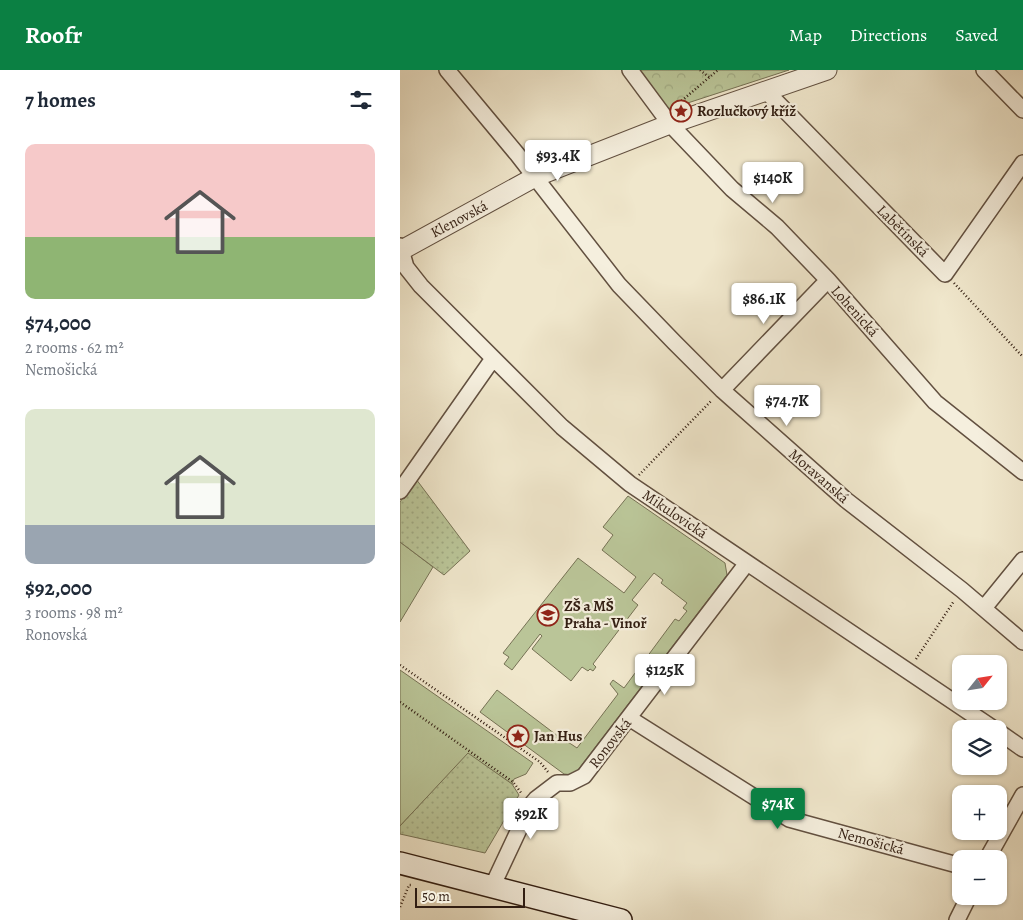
<!DOCTYPE html>
<meta charset="utf-8">
<style>
:root{--surface:#fff;--page:#f2f2f3;--text:#1f2937;--muted:#747a83;--accent:#0b8043}
body{margin:0;font-family:Alegreya,serif;background:var(--page);color:var(--text);height:100vh;display:flex;flex-direction:column;font-size:19px;white-space:nowrap}
*{box-sizing:border-box;margin:0}
p{font-size:16px;color:var(--muted)}
.icon{flex:none;width:28px;height:28px;fill:none;stroke:currentColor;stroke-width:2;stroke-linecap:round;stroke-linejoin:round}
.map{position:relative;flex:1;overflow:hidden}
.sheet{display:flex;flex-direction:column;background:var(--surface);width:400px}
.sheet>*{flex:none}
.needle{width:32px;rotate:60deg}
.controls{position:absolute;left:552px;top:585px;display:grid;gap:10px}
.controls a{display:grid;place-items:center;width:55px;height:55px;border-radius:10px;background:var(--surface);box-shadow:0 1px 4px #0004;font-size:25px}
.scale{position:absolute;left:15px;bottom:12px;width:110px;box-sizing:border-box;padding-left:5px;border:2px solid #321e12;border-top:0;font-size:14px;line-height:18px;white-space:nowrap;color:#321e12;-webkit-text-stroke:4px #f5efde;paint-order:stroke}
.price{position:absolute;translate:-50% -42px;padding:0 11px;border-radius:5px;background:#fff;color:#222;font-size:16px;line-height:32px;filter:drop-shadow(0 1px 2px #0008)}
.price::after{content:'';position:absolute;left:50%;top:30px;width:15px;height:11px;margin-left:-8px;background:inherit;clip-path:polygon(0 0,100% 0,50% 100%)}
.price.on{background:var(--accent);color:#fff}
ul{padding:0;list-style:none}
li{display:grid;align-content:center;gap:10px;height:265px;padding:0 25px}
li span{display:grid;place-items:center;height:155px;border-radius:10px;color:#555}
li>.icon{margin-inline-start:auto}
span .icon{width:90px;height:90px;fill:#fffc;stroke-width:1}
li b{font-size:21px}
h2{display:flex;justify-content:space-between;align-items:center;height:60px;padding:0 25px;font-size:21px}
header{display:flex;align-items:center;gap:30px;box-sizing:border-box;height:70px;padding:0 25px;background:var(--accent);color:#fff}
header strong{font-size:24px}
nav{display:flex;gap:28px;margin-inline-start:auto;font-size:18px}
main{display:flex;flex:1;min-height:0}
.map>svg:first-child{display:block}
</style>
<header>
<strong>Roofr</strong>
<nav><a>Map</a><a>Directions</a><a>Saved</a></nav>
</header>
<main>
<section class="sheet">
<h2>7 homes<svg class="icon" aria-label="filters" viewBox="0 0 24 24"><path d="M4 7h16M4 17h16"/><circle cx="9" cy="7" r="2"/><circle cx="15" cy="17" r="2"/></svg></h2>
<ul>
<li><span style="background:linear-gradient(#f6c9c9 60%,#8fb573 0)"><svg class="icon" aria-label="home" viewBox="0 0 24 24"><path d="M3 11l9-7 9 7M6 9v11h12V9"/></svg></span><div><b>$74,000</b><p>2 rooms · 62 m²</p><p>Nemošická</p></div></li>
<li><span style="background:linear-gradient(#dfe7d0 75%,#9aa5b1 0)"><svg class="icon" aria-label="home" viewBox="0 0 24 24"><path d="M3 11l9-7 9 7M6 9v11h12V9"/></svg></span><div><b>$92,000</b><p>3 rooms · 98 m²</p><p>Ronovská</p></div></li>
</ul>
</section>
<div class="map">
<svg width="623" height="850" viewBox="0 0 623 850">
<defs>
<pattern id="forest-crowns" width="20" height="18" patternUnits="userSpaceOnUse" patternTransform="scale(1.25)"><rect width="20" height="18" fill="#bac598"/><path d="M2 6a3 3 0 1 1 6 0M12 15a3 3 0 1 1 6 0" fill="none" stroke="#a0a982"/></pattern>
<pattern id="park-dots" width="8" height="8" patternUnits="userSpaceOnUse" patternTransform="scale(1.25)"><rect width="8" height="8" fill="#bac598"/><path d="M2 2h.1M6 6h.1" fill="none" stroke="#a0a982" stroke-width="1.8" stroke-linecap="round"/></pattern>
</defs>
<rect width="100%" height="100%" fill="#f0e7cc"/>
<filter id="stains"><feTurbulence type="fractalNoise" baseFrequency=".004" numOctaves="4"/><feColorMatrix values="0 0 0 0 .2 0 0 0 0 .09 0 0 0 0 .02 0 0 0 .5 -.17"/></filter>
<radialGradient id="worn" r=".72"><stop offset=".6" stop-color="#630" stop-opacity="0"/><stop offset="1" stop-color="#630" stop-opacity=".3"/></radialGradient>
<path fill="#bac598" stroke="#767255" d="M228 426 325 493 327 505 174 705 164 704 80 642 97 620 167 673 168 672 177 678 218 624 210 614 213 610 224 618 275 549 279 551 287 541 283 538 287 533 261 513 263 510 254 503 232 530 238 535 193 594 196 597 193 601 190 599 188 601 182 597 171 611 132 579 142 566 140 564 112 600 104 594 109 587 103 583 178 488 224 523 236 507 202 480 213 465 203 457Z
M0 472 33 497 0 552Z
M0 600 133 693 126 704 114 709 112 714 68 684 0 756Z"/>
<path fill="url(#forest-crowns)" stroke="#767255" d="M235 0H389L263 41Z"/>
<path fill="url(#park-dots)" stroke="#767255" d="M16 409 70 481 44 505 0 472V432Z
M68 683 112 714 119 725 85 783 0 764V756Z"/>
<g fill="none" stroke-linecap="round" stroke-linejoin="round">
<g stroke="#625040" stroke-width="18">
<path id="minor" d="M47 0 117 84 219 215 274 272 322 320 446 430 562 520 623 572
M230 0 270 54 332 119 377 157 428 210 535 332 623 402
M584 0 623 40
M366 21 545 204 623 93
M0 176 6 197 21 216 162 357 230 414 594 659
M322 320 428 210
M0 421 92 290
M584 538 623 490
M229 648 389 749 561 796
M599 662 623 679
M587 789 623 725
M92 817 130 736 136 729 157 713H170L184 706 347 493
M557 850 569 826"/>
</g>
<g stroke="#625040" stroke-width="21">
<path id="tertiary" d="M0 181 135 107 270 54 427 0"/>
</g>
<g stroke="#321e12" stroke-width="24">
<path id="secondary" d="M0 793 221 850"/>
</g>
<path stroke="#321e12" stroke-width="2.5" stroke-dasharray="1 2.5" stroke-linecap="butt" d="M300 0 310 8
M279 33 318 0
M554 213 623 287
M239 405 312 330
M516 589 554 531
M0 595 140 692 148 702
M0 632 113 712 122 724
M0 837 9 815H11"/>
<use href="#minor" stroke="#f5efde" stroke-width="15"/>
<use href="#tertiary" stroke="#f5efde" stroke-width="19"/>
<use href="#secondary" stroke="#f5efde" stroke-width="21"/>
</g>
<defs>
<g id="sight-ring" transform="scale(1.125)"><circle r="9.5" fill="#f5efde" stroke="#8f2418" stroke-width="1.5"/><path d="M0-6L1.8-2.2L6-1.7L2.9 1.2L3.7 5.4L0 3.3L-3.7 5.4L-2.9 1.2L-6-1.7L-1.8-2.2Z" fill="#8f2418"/></g>
<g id="school-ring" transform="scale(1.125)"><circle r="9.5" fill="#f5efde" stroke="#8f2418" stroke-width="1.5"/><path d="M0-5L7-2L0 1L-7-2ZM-4 1L0 2.5L4 1V4Q0 6-4 4Z" fill="#8f2418"/></g>
</defs>
<g fill-rule="evenodd">
<use href="#sight-ring" x="281" y="41"/>
<use href="#school-ring" x="148" y="545"/>
<use href="#sight-ring" x="118" y="666"/>
</g>
<g text-anchor="middle" dominant-baseline="central" stroke-width="4.5" stroke-linejoin="round" paint-order="stroke">
<g font-size="15" font-weight="bold" fill="#321e12" stroke="#f5efde" text-anchor="start">
<text x="297" y="41">Rozlučkový kříž</text>
<text x="164" y="536">ZŠ a MŠ<tspan x="164" dy="17">Praha - Vinoř</tspan></text>
<text x="134" y="666">Jan Hus</text>
</g>
<g font-size="15" fill="#321e12" stroke="#f5efde">
<text transform="translate(59 149) rotate(-28)">Klenovská</text>
<text transform="translate(503 161) rotate(45)">Labětínská</text>
<text transform="translate(455 241) rotate(48)">Lohenická</text>
<text transform="translate(419 406) rotate(41)">Moravanská</text>
<text transform="translate(275 444) rotate(34)">Mikulovická</text>
<text transform="translate(210 673) rotate(-52)">Ronovská</text>
<text transform="translate(471 771) rotate(15)">Nemošická</text>
</g>
</g>
<rect width="100%" height="100%" filter="url(#stains)"/>
<rect width="100%" height="100%" fill="url(#worn)"/>
</svg>
<div class="controls">
<a><svg class="needle" viewBox="-14 -14 28 28"><path d="M0-13l5 13h-10z" fill="#e53935"/><path d="M0 13l5-13h-10z" fill="#747a83"/></svg></a>
<a><svg class="icon" aria-label="layers" viewBox="0 0 24 24"><path d="M12 4l9 5-9 5-9-5zM3 14l9 5 9-5"/></svg></a>
<a>+</a>
<a>−</a>
</div>
<div class="scale">50 m</div>
<b class="price" style="left:158px;top:112px">$93.4K</b>
<b class="price" style="left:373px;top:134px">$140K</b>
<b class="price" style="left:364px;top:255px">$86.1K</b>
<b class="price" style="left:387px;top:357px">$74.7K</b>
<b class="price" style="left:265px;top:626px">$125K</b>
<b class="price on" style="left:378px;top:760px">$74K</b>
<b class="price" style="left:131px;top:770px">$92K</b>
</div>
</main>
